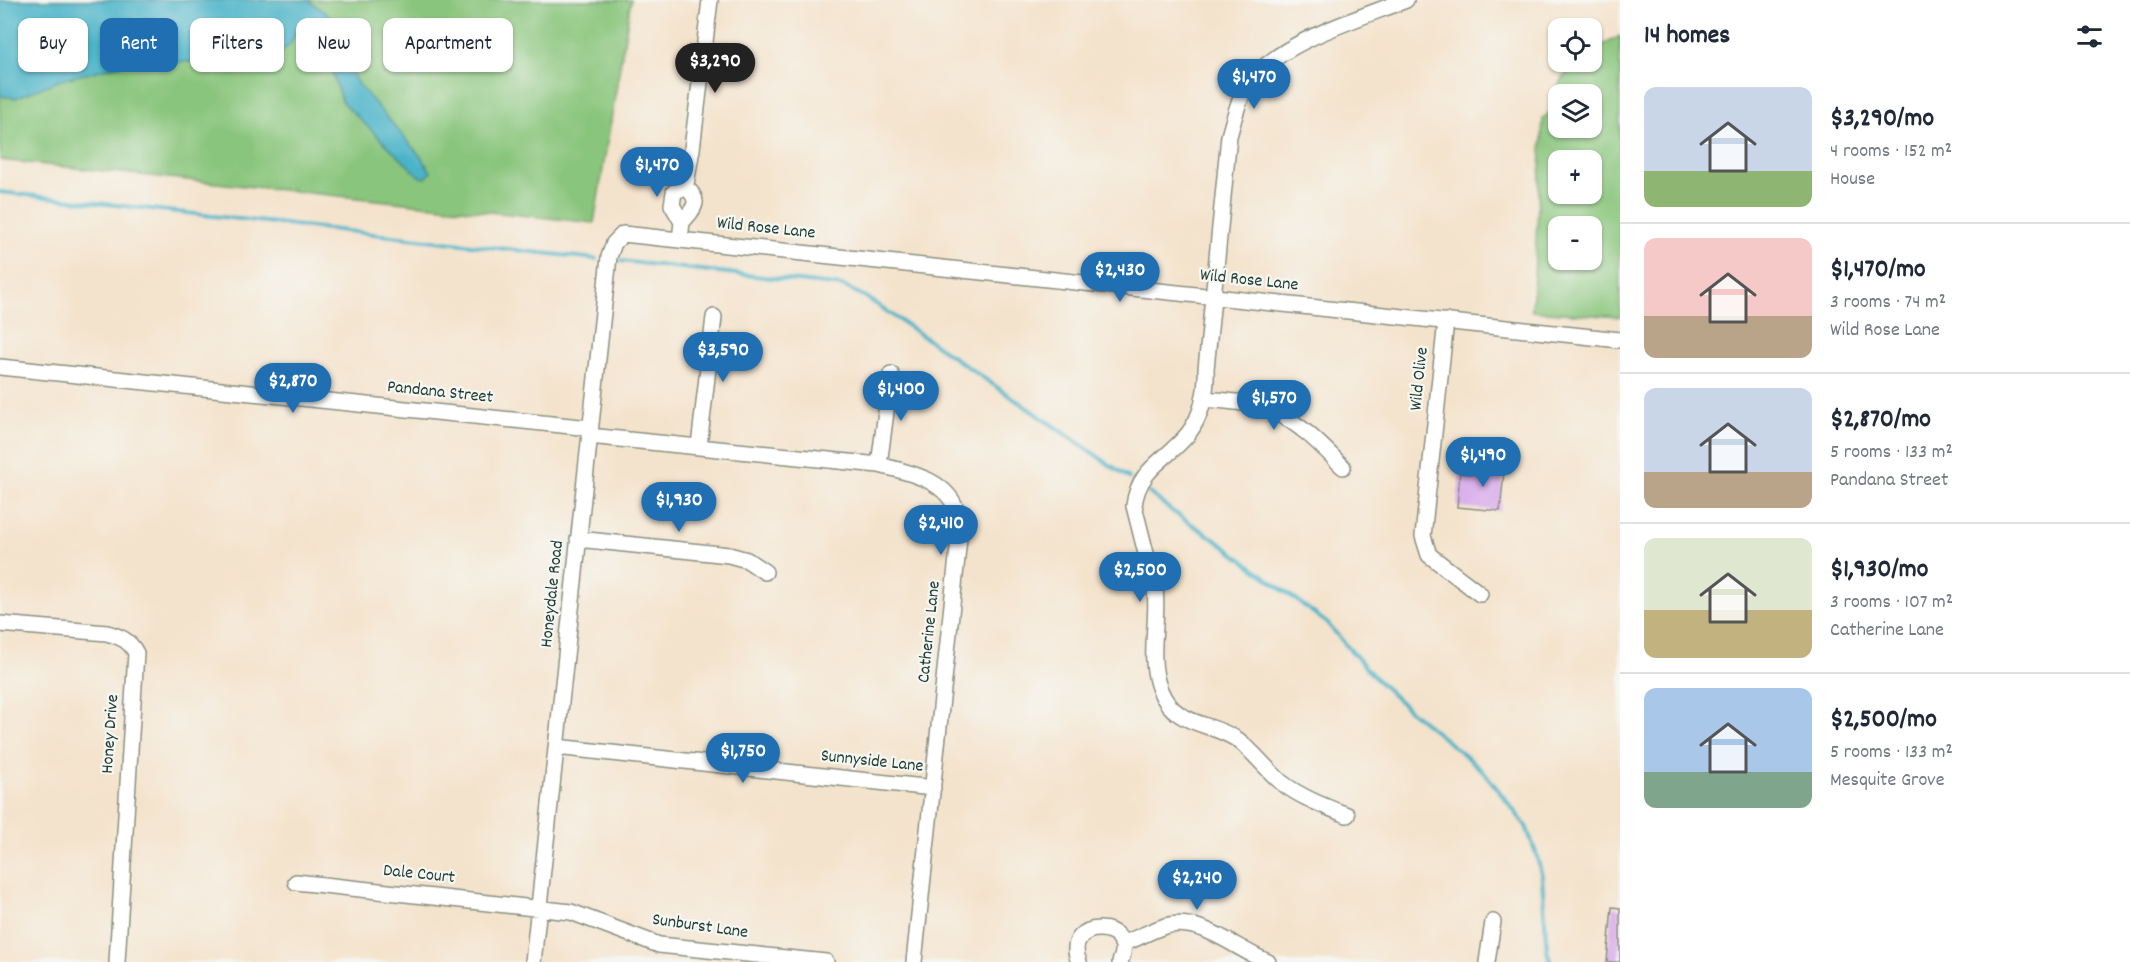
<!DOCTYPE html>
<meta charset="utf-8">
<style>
:root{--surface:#fff;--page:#f2f2f3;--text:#1f2937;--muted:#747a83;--line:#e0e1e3;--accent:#1f6fb2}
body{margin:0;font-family:Dekko,sans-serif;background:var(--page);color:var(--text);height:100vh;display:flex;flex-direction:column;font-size:22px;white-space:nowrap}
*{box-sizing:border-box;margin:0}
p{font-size:20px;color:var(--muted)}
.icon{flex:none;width:33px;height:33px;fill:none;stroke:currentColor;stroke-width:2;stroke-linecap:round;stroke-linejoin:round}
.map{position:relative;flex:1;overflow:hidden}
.side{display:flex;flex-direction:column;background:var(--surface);width:510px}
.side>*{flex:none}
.guide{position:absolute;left:18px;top:18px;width:570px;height:54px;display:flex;gap:12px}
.controls{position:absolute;left:1548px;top:18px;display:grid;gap:12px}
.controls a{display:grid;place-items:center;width:54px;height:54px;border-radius:12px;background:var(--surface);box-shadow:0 2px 4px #0004;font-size:30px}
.price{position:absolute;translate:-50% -51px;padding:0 14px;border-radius:21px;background:var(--accent);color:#fff;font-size:20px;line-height:39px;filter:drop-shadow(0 2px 3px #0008)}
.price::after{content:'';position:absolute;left:50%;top:36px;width:18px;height:14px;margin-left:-9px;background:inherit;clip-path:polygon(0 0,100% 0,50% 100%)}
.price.on{background:#222;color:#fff}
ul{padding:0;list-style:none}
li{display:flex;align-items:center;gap:18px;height:150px;padding:0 24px}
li+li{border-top:2px solid var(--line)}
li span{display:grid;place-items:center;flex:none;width:168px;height:120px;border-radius:12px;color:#555}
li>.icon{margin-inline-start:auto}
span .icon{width:72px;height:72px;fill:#fffc;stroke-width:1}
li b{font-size:26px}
h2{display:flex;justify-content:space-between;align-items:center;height:72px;padding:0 24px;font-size:26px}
.pill{padding:0 21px;border-radius:12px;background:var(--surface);box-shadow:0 2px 4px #0004;font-size:21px;line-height:54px}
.pill.on{background:var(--accent);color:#fff}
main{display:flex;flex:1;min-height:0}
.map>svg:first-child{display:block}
</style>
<main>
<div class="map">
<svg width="1620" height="962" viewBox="0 0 1620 962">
<rect width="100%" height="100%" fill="#f6f6f2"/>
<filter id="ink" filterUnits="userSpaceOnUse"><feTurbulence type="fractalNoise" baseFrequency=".0167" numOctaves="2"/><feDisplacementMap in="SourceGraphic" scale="12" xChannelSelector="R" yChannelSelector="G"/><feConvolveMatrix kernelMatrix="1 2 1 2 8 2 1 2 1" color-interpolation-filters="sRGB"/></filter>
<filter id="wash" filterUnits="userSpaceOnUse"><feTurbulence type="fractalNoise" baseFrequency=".008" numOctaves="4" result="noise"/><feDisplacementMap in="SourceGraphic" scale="24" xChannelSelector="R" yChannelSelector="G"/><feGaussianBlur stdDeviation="1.35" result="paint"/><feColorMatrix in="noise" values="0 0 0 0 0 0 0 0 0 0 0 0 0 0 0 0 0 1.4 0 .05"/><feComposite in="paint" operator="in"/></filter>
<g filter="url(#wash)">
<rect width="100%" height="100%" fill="#f4e3cc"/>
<path fill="#89c57b" stroke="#548158" stroke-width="1.5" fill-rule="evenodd" d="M0 0H631L594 223 0 160Z
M1620 36V317L1532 311 1543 118 1556 107 1552 98 1562 78 1580 62H1592V51ZM1558 94H1592V128H1558ZM1558 160H1592V194H1558ZM1558 226H1592V260H1558Z"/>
<path fill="#4ab3c8" stroke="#34787e" stroke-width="1.5" d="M0 0H308L338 22 355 80 422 158 431 172 426 178 420 177 342 102 320 35 301 22 290 45 270 60 128 63 61 80 16 98 0 96Z"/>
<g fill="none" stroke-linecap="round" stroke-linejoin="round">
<path stroke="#4ab3c8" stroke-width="4" d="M0 192 596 259
M621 261 843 286 866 297 1129 478
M1148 492 1172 511 1220 543 1327 623 1374 677 1409 710 1474 763 1488 777 1526 826 1536 853 1542 877 1547 951 1551 962"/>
</g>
<g id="blocks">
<path fill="#d7a7ea" d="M1487 460 1505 462 1500 511 1457 507 1460 473 1486 476Z
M1612 907 1620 908V962H1607Z"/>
</g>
</g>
<g filter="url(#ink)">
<use href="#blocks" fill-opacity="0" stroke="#8a9080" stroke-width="1.5"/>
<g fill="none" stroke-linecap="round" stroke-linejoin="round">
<g stroke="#8a9080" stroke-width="18">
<path id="minor" d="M682 222C695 208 702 200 685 187
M680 240 682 222 672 205 674 192 685 187 686 184 692 149 710 0
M1446 321 1423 536 1429 555 1480 594
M0 367 590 428
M1203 399C1225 401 1252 402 1273 411 1301 424 1321 445 1343 467
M589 436 879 465C908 472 950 480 958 515 961 525 959 537 958 548L914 962
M699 446 714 317
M879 465 891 374
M578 539 729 555 747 560 765 572
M0 624 107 633C121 637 129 640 136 653L117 962
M556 747 933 788
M1347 815C1324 806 1300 797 1281 782 1266 769 1254 752 1238 740 1210 721 1175 727 1160 690 1147 658 1159 622 1155 589L1134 506C1138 468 1167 460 1188 434 1202 416 1207 391 1206 369L1229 136C1235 116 1239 93 1254 77 1286 40 1360 18 1406 0
M296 882 571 912 659 945 826 962
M1122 944C1136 939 1150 931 1165 926 1201 916 1237 950 1268 962
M533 962 609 257 614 243 623 234 1620 340
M1079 962C1060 917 1140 919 1120 962
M1487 962 1493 922"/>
</g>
<use href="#minor" stroke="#fff" stroke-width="15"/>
</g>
</g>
<g text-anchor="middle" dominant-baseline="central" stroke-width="4.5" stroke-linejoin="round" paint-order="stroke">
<g font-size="18" fill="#1f3d34" stroke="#f6f6f2">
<text transform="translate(766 229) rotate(6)">Wild Rose Lane</text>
<text transform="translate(1249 281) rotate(6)">Wild Rose Lane</text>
<text transform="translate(1420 379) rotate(-84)">Wild Olive</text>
<text transform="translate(440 393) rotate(6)">Pandana Street</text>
<text transform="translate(553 594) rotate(-84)">Honeydale Road</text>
<text transform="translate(930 632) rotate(-84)">Catherine Lane</text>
<text transform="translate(111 734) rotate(-86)">Honey Drive</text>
<text transform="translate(872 762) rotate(6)">Sunnyside Lane</text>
<text transform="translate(419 875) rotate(6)">Dale Court</text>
<text transform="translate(700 927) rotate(8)">Sunburst Lane</text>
</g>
</g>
</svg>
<div class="controls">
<a><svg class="icon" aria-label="locate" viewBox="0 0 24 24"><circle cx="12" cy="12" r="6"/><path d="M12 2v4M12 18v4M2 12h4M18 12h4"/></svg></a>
<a><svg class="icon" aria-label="layers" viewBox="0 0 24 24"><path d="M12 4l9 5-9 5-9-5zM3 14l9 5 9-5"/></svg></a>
<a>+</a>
<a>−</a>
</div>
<b class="price on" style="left:715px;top:94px">$3,290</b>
<b class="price" style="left:1254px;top:110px">$1,470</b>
<b class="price" style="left:657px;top:198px">$1,470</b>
<b class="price" style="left:1120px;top:303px">$2,430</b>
<b class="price" style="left:723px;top:383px">$3,590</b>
<b class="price" style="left:293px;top:414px">$2,870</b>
<b class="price" style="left:901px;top:422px">$1,400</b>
<b class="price" style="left:1274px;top:431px">$1,570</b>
<b class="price" style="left:1483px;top:488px">$1,490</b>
<b class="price" style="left:679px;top:533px">$1,930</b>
<b class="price" style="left:941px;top:556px">$2,410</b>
<b class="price" style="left:1140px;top:603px">$2,500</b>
<b class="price" style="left:743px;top:784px">$1,750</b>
<b class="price" style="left:1197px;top:911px">$2,240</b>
<div class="guide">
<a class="pill">Buy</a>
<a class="pill on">Rent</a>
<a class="pill">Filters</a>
<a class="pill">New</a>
<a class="pill">Apartment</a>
</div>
</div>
<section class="side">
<h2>14 homes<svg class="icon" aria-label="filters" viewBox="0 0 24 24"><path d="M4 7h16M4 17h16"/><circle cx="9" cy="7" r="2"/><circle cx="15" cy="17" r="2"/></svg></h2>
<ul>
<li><span style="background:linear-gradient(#c9d6e8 70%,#8fb573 0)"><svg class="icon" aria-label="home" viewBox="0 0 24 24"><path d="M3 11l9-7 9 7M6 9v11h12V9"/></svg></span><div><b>$3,290/mo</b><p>4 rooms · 152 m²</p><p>House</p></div></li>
<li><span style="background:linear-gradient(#f6c9c9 65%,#b9a48a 0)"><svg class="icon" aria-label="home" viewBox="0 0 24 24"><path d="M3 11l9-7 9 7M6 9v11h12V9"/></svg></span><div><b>$1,470/mo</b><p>3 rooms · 74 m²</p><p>Wild Rose Lane</p></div></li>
<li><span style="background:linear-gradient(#c9d6e8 70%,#b9a48a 0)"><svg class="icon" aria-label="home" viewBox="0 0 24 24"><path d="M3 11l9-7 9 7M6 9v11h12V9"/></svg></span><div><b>$2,870/mo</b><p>5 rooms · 133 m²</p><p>Pandana Street</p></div></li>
<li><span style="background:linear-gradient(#dfe7d0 60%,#c2b280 0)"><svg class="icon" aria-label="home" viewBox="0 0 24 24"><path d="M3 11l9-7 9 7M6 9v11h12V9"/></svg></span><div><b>$1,930/mo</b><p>3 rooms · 107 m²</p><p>Catherine Lane</p></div></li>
<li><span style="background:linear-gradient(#a9c7e8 70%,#7fa58c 0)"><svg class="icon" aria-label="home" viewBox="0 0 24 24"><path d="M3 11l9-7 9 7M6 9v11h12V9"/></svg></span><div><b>$2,500/mo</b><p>5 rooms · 133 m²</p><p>Mesquite Grove</p></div></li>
</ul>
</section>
</main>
